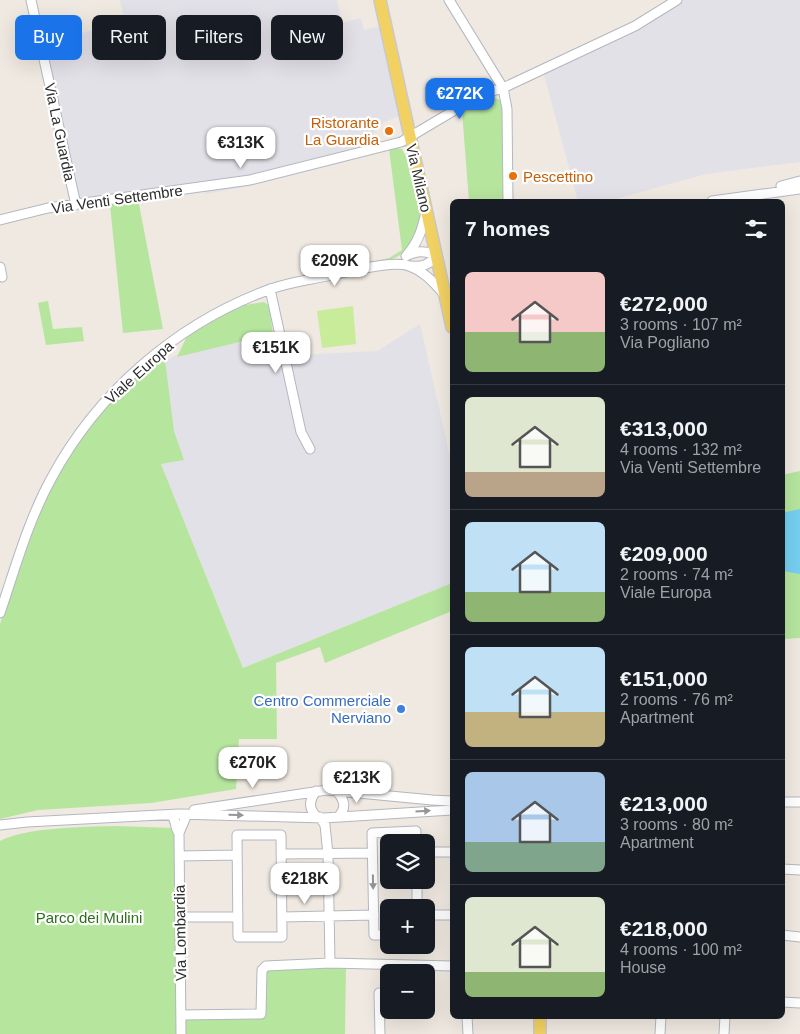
<!DOCTYPE html>
<meta charset="utf-8">
<style>
:root{--surface:#171b24;--page:#242831;--text:#f1f3f6;--muted:#9ea1a6;--line:#363941;--accent:#1a73e8}
body{margin:0;font-family:Helvetica,sans-serif;background:var(--page);color:var(--text);height:100vh;display:flex;flex-direction:column;font-size:19px;white-space:nowrap}
*{box-sizing:border-box;margin:0}
p{font-size:16px;color:var(--muted)}
.icon{flex:none;width:28px;height:28px;fill:none;stroke:currentColor;stroke-width:2;stroke-linecap:round;stroke-linejoin:round}
.map{position:relative;flex:1;overflow:hidden}
.sheet{position:absolute;left:450px;top:199px;width:335px;height:820px;display:flex;flex-direction:column;background:var(--surface);border-radius:8px;box-shadow:0 5px 20px #0002}
.sheet>*{flex:none}
.banner{position:absolute;left:15px;top:15px;width:360px;height:45px;display:flex;gap:10px}
.tools{position:absolute;left:380px;top:834px;display:grid;gap:10px}
.tools a{display:grid;place-items:center;width:55px;height:55px;border-radius:8px;background:var(--surface);box-shadow:0 5px 20px #0002;font-size:25px}
.price{position:absolute;translate:-50% -42px;padding:0 11px;border-radius:10px;background:#fff;color:#222;font-size:16px;line-height:32px;filter:drop-shadow(0 1px 2px #0008)}
.price::after{content:'';position:absolute;left:50%;top:30px;width:15px;height:11px;margin-left:-8px;background:inherit;clip-path:polygon(0 0,100% 0,50% 100%)}
.price.on{background:var(--accent);color:#fff}
ul{padding:0;list-style:none}
li{display:flex;align-items:center;gap:15px;height:125px;padding:0 15px}
li+li{border-top:1px solid var(--line)}
li span{display:grid;place-items:center;flex:none;width:140px;height:100px;border-radius:8px;color:#555}
li>.icon{margin-inline-start:auto}
span .icon{width:60px;height:60px;fill:#fffc;stroke-width:1}
li b{font-size:21px}
h2{display:flex;justify-content:space-between;align-items:center;height:60px;padding:0 15px;font-size:21px}
.chip{padding:0 18px;border-radius:8px;background:var(--surface);box-shadow:0 5px 20px #0002;font-size:18px;line-height:45px}
.chip.on{background:var(--accent);color:#fff}
.map>svg:first-child{display:block}
</style>
<div class="map">
<svg width="800" height="1034" viewBox="0 0 800 1034">
<rect width="100%" height="100%" fill="#efe9e1"/>
<path fill="#e3e1e8" d="M120 0H337L342 23 361 18 364 30 382 26 401 115 384 122 348 161 245 187 205 194 204 191 138 199 110 205 79 208 42 43 125 22Z
M682 0H800V162L706 174 609 201H578L543 71 670 9Z
M420 324 452 465V583L243 668 161 464 184 460 172 430 162 362 183 352 295 332 298 355 377 351Z"/>
<path fill="#b6e59e" d="M488 96 494 97 501 101 502 106 503 201H469L462 111Z
M396 148 402 149 406 157 421 219C420 228 417 233 413 241 401 260 388 261 366 264L365 263 389 258 402 250 389 149Z
M138 199 163 329 123 333 110 205Z
M48 301 53 329 82 327 84 341 46 345 38 303Z
M264 302 269 306 273 334 177 357 188 334 239 306Z
M158 356 165 360 174 431 184 460 161 464 243 668 452 583V611L325 663 320 647 276 663 277 739H239L236 789 151 803 38 810 0 819V624L15 581 44 501 68 458 88 427 123 386Z
M800 471V638L783 639 782 475Z
M115 826 174 828 175 834 178 1034H0V841C26 827 85 827 115 826Z
M346 965 345 1034H184L183 1017 263 1015 264 972 267 968Z"/>
<path fill="#c9ec9a" d="M353 306 356 344 322 348 317 311Z"/>
<path fill="#75cff0" d="M800 509V574L783 571 782 513Z"/>
<g fill="none" stroke-linecap="round" stroke-linejoin="round">
<g stroke="#b4b7c1" stroke-width="11">
<path id="minor" d="M31 0 76 205
M449 0 503 88 507 109 508 201
M781 186 800 181
M712 201 800 189
M0 220 48 208 250 180 401 142 482 94 503 88 635 26 677 0
M407 255C419 241 422 229 426 213
M406 256C418 250 424 251 437 255 429 265 423 267 411 266
M0 267 2 277
M270 289 301 432 310 449
M0 613C15 569 28 521 51 479 97 393 176 324 268 290 288 282 310 280 331 275 349 272 393 260 409 266 424 271 434 283 444 294
M316 791C309 801 308 808 317 817
M337 791C344 800 347 807 339 816
M782 802H800
M194 810 327 790 432 800 452 801
M171 815C177 820 174 827 179 833
M320 817 325 825 328 854 330 963
M0 825 27 822 179 814 324 818 452 810
M237 835H281L282 937H238Z
M426 852H452
M281 854 372 853
M179 856 237 855
M782 869 800 870
M417 880V908
M426 915H452
M180 917H238
M282 917 374 915
M389 935H374L372 833 416 831V842
M782 935 800 937
M379 993 380 1034
M782 1002 800 1003
M181 1015 261 1014 262 970 266 966 330 963 452 966
M467 1016 468 1034
M181 1034 179 833 187 814
M660 1034 661 1016
M724 1034 725 1016"/>
</g>
<g stroke="#c9c9c9" stroke-width="14">
<path id="major" d="M380 0 452 327
M540 1034V1016"/>
</g>
<use href="#minor" stroke="#fff" stroke-width="9"/>
<use href="#major" stroke="#f2d163" stroke-width="11"/>
</g>
<defs><path id="oneway-solid" d="M-6-.8H1V-3.2L6.5 0L1 3.2V.8H-6Z" transform="scale(1.25)"/></defs>
<g fill="#969696">
<use href="#oneway-solid" transform="translate(423 811) rotate(-3)"/>
<use href="#oneway-solid" transform="translate(236 815) rotate(1)"/>
<use href="#oneway-solid" transform="translate(373 882) rotate(89)"/>
</g>
<g fill="#e8710a" stroke="#fff" stroke-width="2">
<circle cx="389" cy="131" r="5"/>
<circle cx="513" cy="176" r="5"/>
</g>
<circle fill="#3f7fe0" stroke="#fff" stroke-width="2" cx="401" cy="709" r="5"/>
<g text-anchor="middle" dominant-baseline="central" stroke-width="4.5" stroke-linejoin="round" paint-order="stroke">
<g font-size="15" fill="#c56008" stroke="#fff" text-anchor="end">
<text x="379" y="122">Ristorante<tspan x="379" dy="17">La Guardia</tspan></text>
<text x="523" y="176" text-anchor="start">Pescettino</text>
</g>
<g font-size="15" fill="#2e2e2e" stroke="#fff">
<text transform="translate(60 132) rotate(78)">Via La Guardia</text>
<text transform="translate(419 178) rotate(77)">Via Milano</text>
<text transform="translate(117 199) rotate(-8)">Via Venti Settembre</text>
<text transform="translate(139 372) rotate(-42)">Viale Europa</text>
<text transform="translate(180 933) rotate(-91)">Via Lombardia</text>
</g>
<g font-size="15" fill="#366cbe" stroke="#fff" text-anchor="end">
<text x="391" y="700">Centro Commerciale<tspan x="391" dy="17">Nerviano</tspan></text>
</g>
<g font-size="15" fill="#2c6e1b" stroke="#fff">
<text x="89" y="917">Parco dei Mulini</text>
</g>
</g>
</svg>
<div class="tools">
<a><svg class="icon" aria-label="layers" viewBox="0 0 24 24"><path d="M12 4l9 5-9 5-9-5zM3 14l9 5 9-5"/></svg></a>
<a>+</a>
<a>−</a>
</div>
<b class="price on" style="left:460px;top:120px">€272K</b>
<b class="price" style="left:241px;top:169px">€313K</b>
<b class="price" style="left:335px;top:287px">€209K</b>
<b class="price" style="left:276px;top:374px">€151K</b>
<b class="price" style="left:253px;top:789px">€270K</b>
<b class="price" style="left:357px;top:804px">€213K</b>
<b class="price" style="left:305px;top:905px">€218K</b>
<div class="banner">
<a class="chip on">Buy</a>
<a class="chip">Rent</a>
<a class="chip">Filters</a>
<a class="chip">New</a>
</div>
<section class="sheet">
<h2>7 homes<svg class="icon" aria-label="filters" viewBox="0 0 24 24"><path d="M4 7h16M4 17h16"/><circle cx="9" cy="7" r="2"/><circle cx="15" cy="17" r="2"/></svg></h2>
<ul>
<li><span style="background:linear-gradient(#f6c9c9 60%,#8fb573 0)"><svg class="icon" aria-label="home" viewBox="0 0 24 24"><path d="M3 11l9-7 9 7M6 9v11h12V9"/></svg></span><div><b>€272,000</b><p>3 rooms · 107 m²</p><p>Via Pogliano</p></div></li>
<li><span style="background:linear-gradient(#dfe7d0 75%,#b9a48a 0)"><svg class="icon" aria-label="home" viewBox="0 0 24 24"><path d="M3 11l9-7 9 7M6 9v11h12V9"/></svg></span><div><b>€313,000</b><p>4 rooms · 132 m²</p><p>Via Venti Settembre</p></div></li>
<li><span style="background:linear-gradient(#bfe0f5 70%,#8fb573 0)"><svg class="icon" aria-label="home" viewBox="0 0 24 24"><path d="M3 11l9-7 9 7M6 9v11h12V9"/></svg></span><div><b>€209,000</b><p>2 rooms · 74 m²</p><p>Viale Europa</p></div></li>
<li><span style="background:linear-gradient(#bfe0f5 65%,#c2b280 0)"><svg class="icon" aria-label="home" viewBox="0 0 24 24"><path d="M3 11l9-7 9 7M6 9v11h12V9"/></svg></span><div><b>€151,000</b><p>2 rooms · 76 m²</p><p>Apartment</p></div></li>
<li><span style="background:linear-gradient(#a9c7e8 70%,#7fa58c 0)"><svg class="icon" aria-label="home" viewBox="0 0 24 24"><path d="M3 11l9-7 9 7M6 9v11h12V9"/></svg></span><div><b>€213,000</b><p>3 rooms · 80 m²</p><p>Apartment</p></div></li>
<li><span style="background:linear-gradient(#dfe7d0 75%,#8fb573 0)"><svg class="icon" aria-label="home" viewBox="0 0 24 24"><path d="M3 11l9-7 9 7M6 9v11h12V9"/></svg></span><div><b>€218,000</b><p>4 rooms · 100 m²</p><p>House</p></div></li>
</ul>
</section>
</div>
